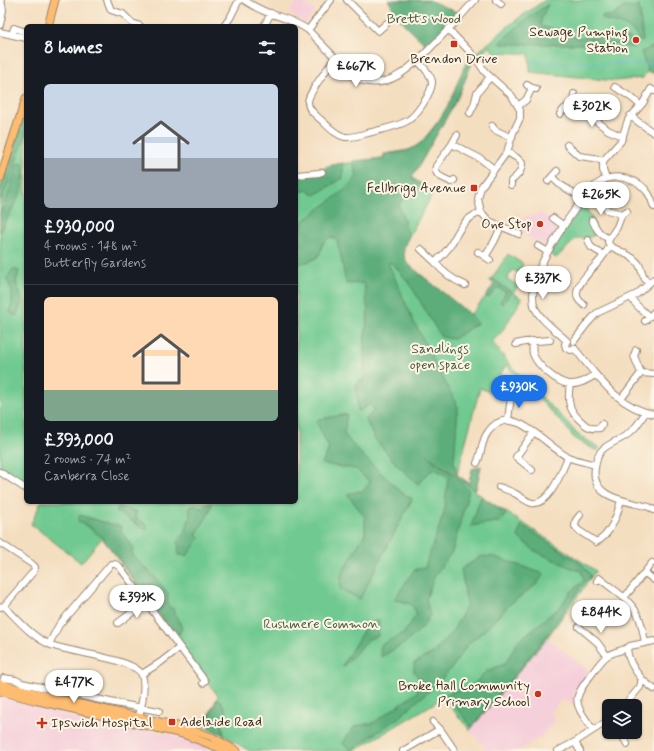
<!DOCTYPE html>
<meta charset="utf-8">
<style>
:root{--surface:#171b24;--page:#20242c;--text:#f1f3f6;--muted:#9ea1a6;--line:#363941;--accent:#1a73e8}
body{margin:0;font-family:Mynerve,sans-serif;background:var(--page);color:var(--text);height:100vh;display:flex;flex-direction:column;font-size:15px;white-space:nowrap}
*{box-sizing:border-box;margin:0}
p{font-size:13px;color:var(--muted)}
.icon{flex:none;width:22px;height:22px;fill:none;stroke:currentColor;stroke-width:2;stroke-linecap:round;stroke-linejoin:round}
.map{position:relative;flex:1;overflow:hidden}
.panel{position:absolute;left:24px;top:24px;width:274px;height:480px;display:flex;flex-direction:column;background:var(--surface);border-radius:6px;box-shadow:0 1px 3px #0004}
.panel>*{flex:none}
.tools{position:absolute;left:602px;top:699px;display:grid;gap:8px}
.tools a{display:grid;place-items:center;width:40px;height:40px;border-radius:6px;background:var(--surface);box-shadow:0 1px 3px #0004;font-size:20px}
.price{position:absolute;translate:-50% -34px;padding:0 9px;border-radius:14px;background:#fff;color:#222;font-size:13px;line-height:26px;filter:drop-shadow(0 1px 2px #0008)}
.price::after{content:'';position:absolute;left:50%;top:24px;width:12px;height:9px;margin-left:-6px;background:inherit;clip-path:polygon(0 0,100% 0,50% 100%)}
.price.active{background:var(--accent);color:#fff}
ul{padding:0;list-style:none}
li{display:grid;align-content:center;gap:8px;height:212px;padding:0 20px}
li+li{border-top:1px solid var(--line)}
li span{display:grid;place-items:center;height:124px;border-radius:6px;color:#555}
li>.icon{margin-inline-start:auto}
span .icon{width:72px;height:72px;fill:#fffc;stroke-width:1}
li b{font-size:17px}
h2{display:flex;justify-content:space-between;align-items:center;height:48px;padding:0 20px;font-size:17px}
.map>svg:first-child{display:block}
</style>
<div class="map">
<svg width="654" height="751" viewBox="0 0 654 751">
<rect width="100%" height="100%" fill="#fcf5e5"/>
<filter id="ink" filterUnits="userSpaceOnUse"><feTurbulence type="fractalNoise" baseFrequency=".025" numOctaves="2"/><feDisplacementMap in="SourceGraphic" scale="8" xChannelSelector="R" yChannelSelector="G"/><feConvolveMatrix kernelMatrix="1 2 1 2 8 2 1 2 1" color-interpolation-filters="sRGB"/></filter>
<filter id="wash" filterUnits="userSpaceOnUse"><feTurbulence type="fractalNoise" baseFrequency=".012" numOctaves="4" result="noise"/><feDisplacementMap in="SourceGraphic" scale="16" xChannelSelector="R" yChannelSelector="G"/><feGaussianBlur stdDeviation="0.9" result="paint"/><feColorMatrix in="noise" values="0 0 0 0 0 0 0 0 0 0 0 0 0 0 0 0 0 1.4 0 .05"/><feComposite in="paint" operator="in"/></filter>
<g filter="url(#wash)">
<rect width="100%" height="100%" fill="#f4dec0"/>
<path fill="#f5cfda" d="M298 0H300L315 11 305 24 289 12Z
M540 212 549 218 552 215 563 222 547 245 539 243 515 230 514 227 520 218 538 214Z
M547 638 590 672 575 691 574 700 575 706 563 698 550 713 555 721 542 736 518 751H487L470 730Z
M0 696 32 704 71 717 81 718 85 724 90 722 97 721 126 725 177 736 178 738 188 740 202 745 214 751H0Z"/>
<path fill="#6fc990" stroke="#557a57" d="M545 0H654V73L646 72 643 78 615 81 530 72 529 54 502 52 501 56 498 57 489 46 479 57 472 63 458 97 412 178 434 192 403 247 405 260 409 265 470 315 486 296 489 298 497 287 506 292H511L492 278 508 254 523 264 518 273 513 270 507 279 518 286 513 293 522 299 501 333 492 342 512 367 568 423 577 434 600 448 597 451 574 438 565 426 506 365 490 392 480 388 457 475 469 483 472 469 481 466 476 489 474 491 596 571 547 638 470 730 443 698 354 751H249L224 735 205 727 204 725 218 696 121 564 118 558 102 538 81 563 31 524 41 502H296V175L322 172 327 166 384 158V154L409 150 420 144 439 120 451 100 464 67 471 58 512 23Z
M26 109V486L0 470V189Z
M583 205 593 218 597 234 588 238H577L556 258 550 254 566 228Z"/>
<path fill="#5bad7a" stroke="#4b6c4c" d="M388 0H429L459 13 427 46 401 21Z
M548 4C545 11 540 19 541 26L566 32 578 38H630L635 46 633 48 622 45 609 44H501L500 42 523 22Z
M639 5 643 41H640C629 22 619 25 602 19V16H613L624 7 635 8Z
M652 47H654V73L648 72 641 52Z
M471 58 472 63 458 97 412 178 429 189 426 193 413 187 399 205 409 236C403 247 401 254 409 265L471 315 478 323 453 339 441 337 410 284 392 263 389 262V265L413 320 458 407 454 462 457 475 469 483 472 469 481 466 476 489 474 490 454 474 426 455 454 476 469 490 452 552 435 575 426 599 430 615 422 628 405 643 381 657 380 645 404 633 417 614C412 602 406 602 394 600L414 570 425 567 444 513 448 477 435 469 428 473 418 484 399 467 374 438 366 420 374 410 370 404 358 412 356 382 364 380V344L368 312 364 283 346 284 341 256 336 239 330 237C328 239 325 241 323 244 320 248 322 253 318 256 314 261 302 264 296 263V230L301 223 347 188 357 176 353 161 384 158V154C392 153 401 153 408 150 425 145 444 115 451 99 458 84 460 71 471 58Z
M26 112V134L0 205V190Z
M22 163 25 173 21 192 0 232V213L9 192 17 164Z
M343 163V178L315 195 308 190 296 193V175L322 172 327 166Z
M13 269 19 271 16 282 20 292 22 302 16 316 10 313C13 299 14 292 6 279Z
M492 278 511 292 503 304 500 302 506 292 498 287 489 298 486 296 494 284 490 281Z
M347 414 344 434 357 450 401 492 412 499 360 599 340 589 341 575 365 533V517L347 494 364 490 370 482 356 469 322 464 329 448 316 421 320 419Z
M481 497 506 514 499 523 495 522 471 526Z
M212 504C209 516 202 524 196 535L200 538 187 556 179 555 178 542 186 530 190 516 189 507 196 505 201 508 206 505Z
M118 507 137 512 135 517 148 526 146 530 116 511Z
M80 515 106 523 121 526V531L133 548 132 554 154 576 168 593V606L173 609 182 628 179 634H173L125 567 102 538 92 529 78 521Z
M521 525 582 564 591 576 580 588 545 638 472 727 453 704 442 696 473 685 487 671 505 664 518 641 560 607 570 593 584 580 581 571 571 568 535 551 518 537Z
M482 556 495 557 544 574 537 584 509 605 486 629 467 645 454 665 437 684 397 719 351 750 342 743 355 726 373 723 416 693 422 681 414 672V663L433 653 454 629 467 605 461 569Z
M379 620 378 636 369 639 344 666H342L363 631 365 624Z
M217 699 221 701 227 713 221 721 224 735 205 727Z"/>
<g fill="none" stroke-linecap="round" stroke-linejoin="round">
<path stroke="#5fb6db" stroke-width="1" d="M533 62 654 64"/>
</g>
</g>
<g filter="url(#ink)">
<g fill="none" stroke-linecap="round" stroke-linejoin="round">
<g stroke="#98846f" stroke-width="8">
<path id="minor" d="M107 0 111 10 123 14 132 23 140 26
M244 0C250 4 257 8 264 11 281 18 292 19 308 30L353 76C386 97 416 63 437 41 450 28 463 14 475 0
M347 0 378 31 387 23
M496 0 501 4
M0 25 3 10 1 0
M224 26 230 18 239 0
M264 26 271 13
M448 29 475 57 485 72 512 96 520 110V118L513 133 507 152 481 187 478 199 481 212 489 221 519 234
M308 30 331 0
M0 32 26 38
M12 35 14 28 26 32
M335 58C329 67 308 93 308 102 308 110 315 114 320 119 327 125 335 135 345 137 353 138 363 134 372 132 383 129 396 127 407 121 416 116 433 92 432 81 430 73 423 67 418 61
M527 85 532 88 536 89
M615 87 632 98 640 105
M573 103 574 94
M518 106 526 100 532 88
M470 113 474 105 477 93 490 77
M560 114 564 109 573 103 608 130 623 137
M630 116 654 133
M492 126 495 130 512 138
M452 144 457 135
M567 145 579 156 594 158 603 161
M507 152 517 158 522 163C522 172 517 176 511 181V185
M296 175 319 173 322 172
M552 177 559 184 584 199
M606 179 603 170V161L621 141 628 120 643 103 651 89 654 91
M454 180 451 182C443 177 434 177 436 166L452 144 481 159 494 169
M548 181 557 171
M595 196 602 202 607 210 622 214
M553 218 564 226
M592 220C596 229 600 235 609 239
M588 240 591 247 604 255
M538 246 548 252
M610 246 608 242 609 239 617 227 622 214 627 211
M421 249 435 262
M478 252 490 260
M485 257 494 242 501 227
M465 285C454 280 442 272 435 262 441 257 446 252 450 246 460 229 462 220 481 212
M631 297C635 306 643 310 649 317
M584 305C581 302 577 300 577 295 575 284 594 268 601 259 604 255 607 251 610 246 619 251 632 255 638 263 643 270 641 276 648 283
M645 321 654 312
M532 341C533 345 532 350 533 354 537 365 557 383 569 384 579 385 587 380 595 375
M567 341C557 331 541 321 535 308 532 301 533 289 535 281 541 258 582 192 602 181 617 173 639 179 648 193 651 197 652 202 654 207
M567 341 565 344 566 348 571 350 574 348
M574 341 587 324 597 313 637 294 654 279
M516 344 525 342 550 340
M574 348C596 374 617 408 654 414
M636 350 634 356 641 373
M641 373 654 374
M570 384C567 402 569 411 582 422 588 428 592 429 600 428L602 424
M621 399 641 373
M645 413C639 423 633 432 622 438 616 441 609 444 603 449 598 453 596 461 595 468 590 499 628 501 649 507L654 510
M508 420 511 396
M477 463C482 453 481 441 488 432 511 399 547 447 568 457 577 461 587 462 595 465
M532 470 516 457 534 432
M0 472 26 489
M499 487C505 489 511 491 516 494 521 497 527 502 532 503 550 506 562 470 568 457
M580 515 576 520 575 526 578 530 596 542C610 536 618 514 621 500
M0 543 32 564 35 567 34 571 4 606 0 607
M645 573 654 580
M597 581 599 578C612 589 630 599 638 615 642 623 643 633 645 642
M624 598 652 563
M4 606C18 620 33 638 51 645 68 652 136 659 142 675 146 686 141 709 138 720
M118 623 146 602
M579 627 597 642 607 656
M49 644 59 625 111 564H115L119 566 205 681 203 683
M142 674 161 662 179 648
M641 682H645L654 689
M2 685 4 678 16 680 22 683 115 703 159 711
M624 706 640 687 642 679C634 670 628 661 627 649
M201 722H204
M433 722 440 729 455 751
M593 730C575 703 570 702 591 675 596 669 601 660 607 656 614 651 624 651 630 646L654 641
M620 732 627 744
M575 742 580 751
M403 751 440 729
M558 751 575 742 609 720"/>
</g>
<g stroke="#98846f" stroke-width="9">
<path id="major" d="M48 26 55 0
M0 179 26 98
M0 684 67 701 186 728 212 737 237 751
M0 691 34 700 183 734 227 751"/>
</g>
<use href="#minor" stroke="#fff" stroke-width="6"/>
<use href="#major" stroke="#fdbc70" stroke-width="7"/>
</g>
</g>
<g fill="#c8321e" stroke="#fcf5e5" stroke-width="1.5">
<circle cx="636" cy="40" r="4"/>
<rect x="450" y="40" width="8" height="8" rx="2"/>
<rect x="470" y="184" width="8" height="8" rx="2"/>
<circle cx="540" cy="224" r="4"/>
<circle cx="538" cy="694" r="4"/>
<rect x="168" y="718" width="8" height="8" rx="2"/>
<path d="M40 717h4v4h4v4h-4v4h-4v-4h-4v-4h4z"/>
</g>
<g text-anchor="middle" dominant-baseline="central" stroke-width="4" stroke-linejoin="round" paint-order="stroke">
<g font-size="14" fill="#4b5a40" stroke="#fcf5e5">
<text x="424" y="19">Bretts Wood</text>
<text x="440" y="349">Sandlings<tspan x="440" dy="16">open space</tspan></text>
<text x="321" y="624">Rushmere Common</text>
</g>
<g font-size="14" fill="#3b2a1e" stroke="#fcf5e5" text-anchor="end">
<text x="628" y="32">Sewage Pumping<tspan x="628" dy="16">Station</tspan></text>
<text x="454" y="59" text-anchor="middle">Brendon Drive</text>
<text x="466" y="188">Fellbrigg Avenue</text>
<text x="532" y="224">One Stop</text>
<text x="530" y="686">Broke Hall Community<tspan x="530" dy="16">Primary School</tspan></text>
<text x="180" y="722" text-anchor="start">Adelaide Road</text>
<text x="51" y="723" text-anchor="start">Ipswich Hospital</text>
</g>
</g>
</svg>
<div class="tools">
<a><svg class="icon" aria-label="layers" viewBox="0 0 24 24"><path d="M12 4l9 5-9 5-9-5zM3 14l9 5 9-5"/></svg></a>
</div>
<b class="price" style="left:356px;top:88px">£667K</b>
<b class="price" style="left:592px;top:128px">£302K</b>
<b class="price" style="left:601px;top:216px">£265K</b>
<b class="price" style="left:543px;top:300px">£337K</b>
<b class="price active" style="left:519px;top:409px">£930K</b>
<b class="price" style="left:137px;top:619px">£393K</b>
<b class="price" style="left:601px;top:634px">£844K</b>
<b class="price" style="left:74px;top:704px">£477K</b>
<section class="panel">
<h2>8 homes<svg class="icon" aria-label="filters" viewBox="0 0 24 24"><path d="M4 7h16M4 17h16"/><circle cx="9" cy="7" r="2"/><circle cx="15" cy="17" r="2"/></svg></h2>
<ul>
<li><span style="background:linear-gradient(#c9d6e8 60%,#9aa5b1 0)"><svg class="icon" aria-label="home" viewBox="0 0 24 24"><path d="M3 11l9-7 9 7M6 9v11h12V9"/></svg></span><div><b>£930,000</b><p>4 rooms · 148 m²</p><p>Butterfly Gardens</p></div></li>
<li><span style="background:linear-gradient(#ffd9b3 75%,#7fa58c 0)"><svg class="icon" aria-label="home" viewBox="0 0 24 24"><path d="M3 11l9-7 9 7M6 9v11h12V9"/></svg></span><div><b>£393,000</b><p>2 rooms · 74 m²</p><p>Canberra Close</p></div></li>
</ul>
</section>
</div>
